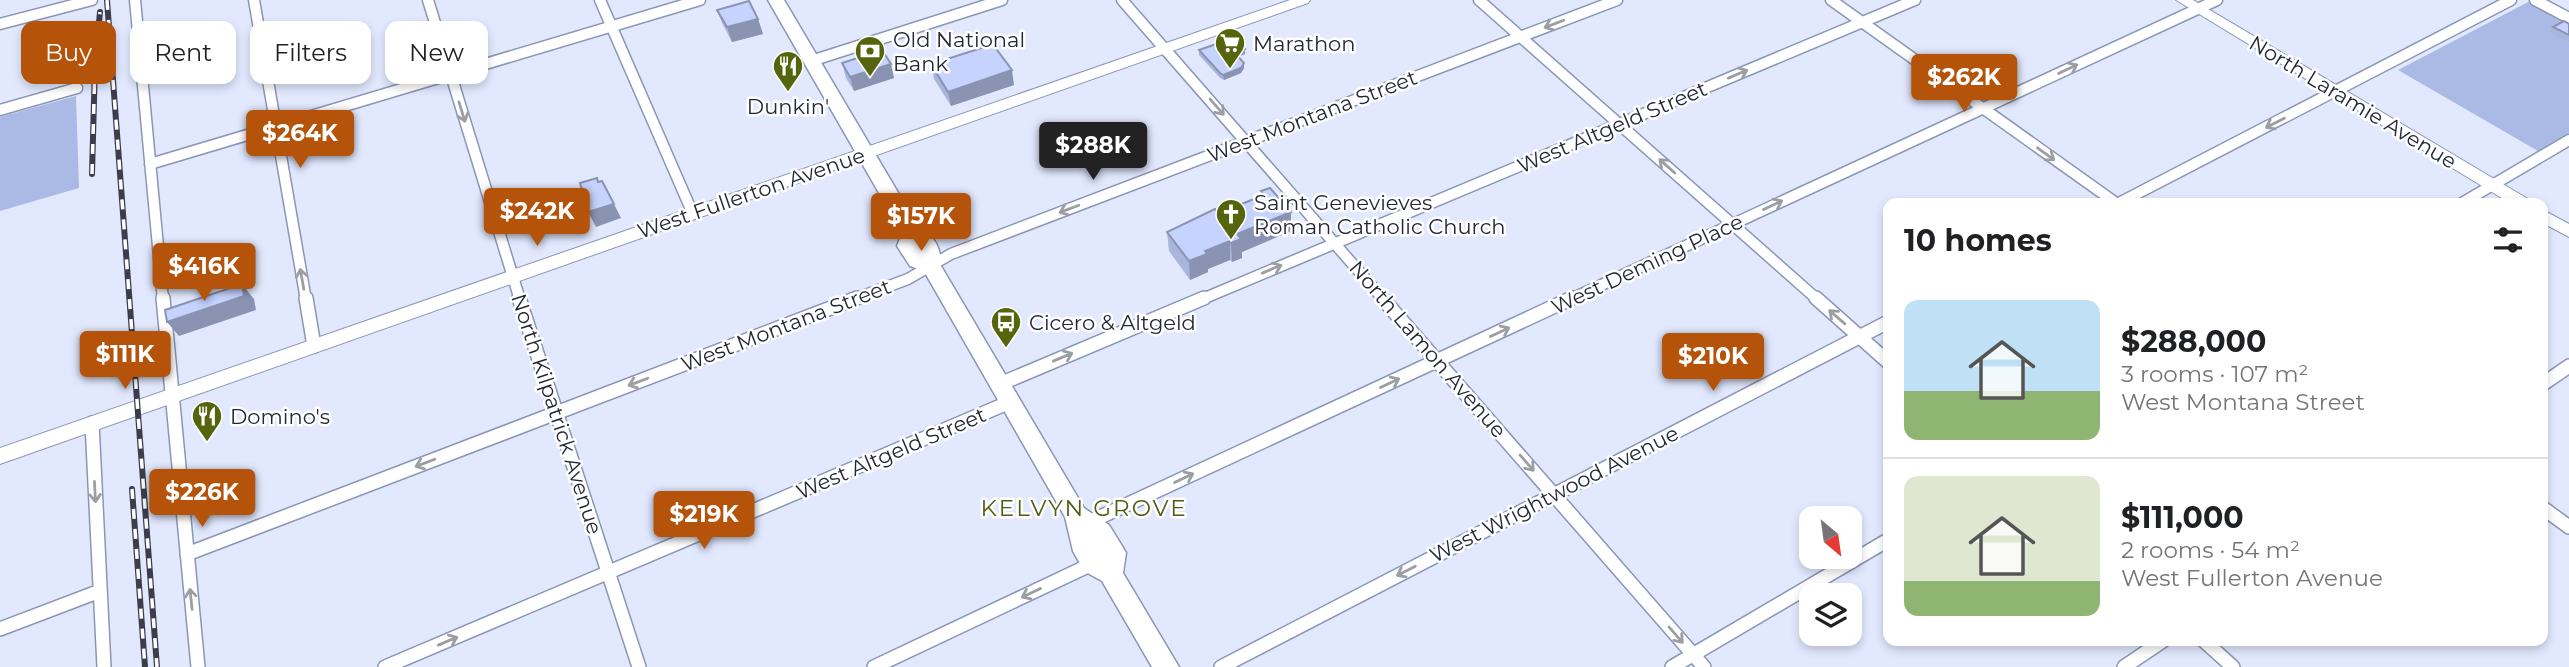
<!DOCTYPE html>
<meta charset="utf-8">
<style>
:root{--surface:#fff;--page:#f2f2f2;--text:#202124;--muted:#757577;--line:#e0e0e0;--accent:#b45309}
body{margin:0;font-family:Montserrat,sans-serif;background:var(--page);color:var(--text);height:100vh;display:flex;flex-direction:column;font-size:26px;white-space:nowrap}
*{box-sizing:border-box;margin:0}
p{font-size:23px;color:var(--muted)}
.icon{flex:none;width:38px;height:38px;fill:none;stroke:currentColor;stroke-width:2;stroke-linecap:round;stroke-linejoin:round}
.map{position:relative;flex:1;overflow:hidden}
.panel{position:absolute;left:1883px;top:198px;width:665px;height:448px;display:flex;flex-direction:column;background:var(--surface);border-radius:14px;box-shadow:0 4px 10px #0003}
.panel>*{flex:none}
.guide{position:absolute;left:21px;top:21px;width:665px;height:63px;display:flex;gap:14px}
.needle{width:46px;rotate:151deg}
.fabs{position:absolute;left:1799px;top:506px;display:grid;gap:14px}
.fabs a{display:grid;place-items:center;width:63px;height:63px;border-radius:14px;background:var(--surface);box-shadow:0 4px 10px #0003;font-size:35px}
.price{position:absolute;translate:-50% -60px;padding:0 16px;border-radius:7px;background:var(--accent);color:#fff;font-size:23px;line-height:46px;filter:drop-shadow(0 2px 4px #0008)}
.price::after{content:'';position:absolute;left:50%;top:42px;width:21px;height:16px;margin-left:-10px;background:inherit;clip-path:polygon(0 0,100% 0,50% 100%)}
.price.on{background:#222;color:#fff}
ul{padding:0;list-style:none}
li{display:flex;align-items:center;gap:21px;height:175px;padding:0 21px}
li+li{border-top:2px solid var(--line)}
li span{display:grid;place-items:center;flex:none;width:196px;height:140px;border-radius:14px;color:#555}
li>.icon{margin-inline-start:auto}
span .icon{width:84px;height:84px;fill:#fffc;stroke-width:1}
li b{font-size:30px}
h2{display:flex;justify-content:space-between;align-items:center;height:84px;padding:0 21px;font-size:30px}
.tag{padding:0 24px;border-radius:14px;background:var(--surface);box-shadow:0 4px 10px #0003;font-size:24px;line-height:63px}
.tag.on{background:var(--accent);color:#fff}
.map>svg:first-child{display:block}
</style>
<div class="map">
<svg width="2569" height="667" viewBox="0 0 2569 667">
<rect width="100%" height="100%" fill="#e2e9fe"/>
<path fill="#abbae4" d="M2530 1 2569 21V133L2538 151 2398 70Z
M76 96 79 188 0 211V117Z"/>
<g fill="none" stroke-linecap="round" stroke-linejoin="round">
<g stroke="#8b96b5" stroke-width="13">
<path id="street-far1" d="M135 0 163 300
M254 0 306 300
M428 0 520 300
M600 0 693 214
M1122 0 1384 300
M1479 0 1818 300
M1831 0 2116 203
M2535 0 2569 18
M0 24 92 0
M811 61 1002 0
M0 110 77 88
M150 164 700 0
M2119 203 2511 0
M2462 203 2569 140
M852 300 908 279 951 254 1617 0
M1200 300 1915 0
M1569 300 2217 0"/>
</g>
<g stroke="#8b96b5" stroke-width="16">
<path id="street" d="M163 298 198 667
M306 298 314 346
M519 298 639 667
M1382 298 1704 667
M1816 298 1888 362
M1000 384 1204 298
M2543 384 2569 366
M92 423 104 667
M2543 508 2569 527
M1083 525 1572 298
M187 554 857 298
M0 629 100 591
M2203 640 2233 667
M385 667 1010 402
M874 667 1092 564
M1221 667 1888 322
M1672 667 1888 540
M2124 667 2164 640"/>
</g>
<g stroke="#8b96b5" stroke-width="2">
<path id="secondary" d="M1290 0H1310L1308 3 0 464V448Z
M2176 0H2193L2528 199 2530 203H2510Z
M2543 210 2569 224V237L2543 223Z"/>
</g>
<g stroke="#8b96b5" stroke-width="3">
<path id="primary" d="M768 0H784L919 228C935 236 941 248 941 266L1084 508 1109 525 1122 546 1126 553 1123 573 1179 667H1152L1102 581 1084 571 1073 551 1065 517 924 271 910 266 897 246 902 233Z"/>
</g>
<use href="#street-far1" stroke="#fff" stroke-width="10"/>
<use href="#street" stroke="#fff" stroke-width="13"/>
<use href="#secondary" fill="#fff" fill-rule="evenodd"/>
<use href="#primary" fill="#fff" fill-rule="evenodd"/>
<g stroke="#3a3e4c" stroke-width="6">
<path id="rail" d="M107 0 157 667
M85 42 87 74
M92 174 95 64 100 12
M132 489 145 667"/>
</g>
<use href="#rail" stroke="#fff" stroke-width="3.5" stroke-dasharray="10" stroke-linecap="butt"/>
</g>
<path fill="#a9b5da" d="M717 10 758 19 763 34 732 42 723 25Z
M2569 24V42L2549 32 2553 27Z
M1199 50 1245 54 1238 57 1244 68 1241 73 1224 80 1220 78 1199 55Z
M842 63 894 78 854 91 846 78Z
M931 64 1014 85 951 106 934 79Z
M1261 191 1291 231 1242 252V258L1232 262 1230 260 1208 269V272L1190 280 1169 251 1167 232 1261 196Z"/>
<path fill="#8a94b2" d="M758 19 763 34 732 42 727 27Z
M1245 49V54L1235 58V53Z
M1244 63V68L1241 73 1224 80 1223 75Z
M891 64 894 78 854 91 850 77Z
M1012 70 1014 85 951 106 948 92Z
M614 204 621 218 596 227 588 212Z
M1291 212V231L1242 252V258L1232 262 1231 243 1237 234Z
M1230 241V260L1208 269V272L1190 280 1189 261 1205 251Z
M242 284 254 299 256 310 179 336 167 322Z"/>
<path fill="#c5d3fe" stroke="#8a94b2" stroke-width="2" d="M749 1 758 19 727 27 717 10Z
M2564 21 2569 24V35L2553 27Z
M1234 38 1245 49 1235 53 1244 63 1241 68 1223 75 1220 73 1199 50Z
M988 46H994L1012 70 948 92 931 64Z
M882 50 891 64 850 77 842 63Z
M597 178 598 182 602 181 614 204 588 212 580 183Z
M1270 188 1291 212 1237 234 1241 239 1231 243 1230 241 1205 251 1207 254 1189 261 1167 232 1215 209 1219 213 1264 195 1261 191Z
M242 284 244 296 167 322 165 310Z"/>
<defs><path id="oneway-shaft" d="M-6 0H5M1.5-3L5.5 0L1.5 3" fill="none" stroke-width="1.6" stroke-linecap="round" stroke-linejoin="round" transform="scale(1.75)"/></defs>
<g stroke="#9c9ea4">
<use href="#oneway-shaft" transform="translate(1554 24) rotate(159)"/>
<use href="#oneway-shaft" transform="translate(2068 69) rotate(-25)"/>
<use href="#oneway-shaft" transform="translate(1738 74) rotate(-23)"/>
<use href="#oneway-shaft" transform="translate(1217 107) rotate(49)"/>
<use href="#oneway-shaft" transform="translate(462 112) rotate(73)"/>
<use href="#oneway-shaft" transform="translate(2275 123) rotate(153)"/>
<use href="#oneway-shaft" transform="translate(2046 154) rotate(36)"/>
<use href="#oneway-shaft" transform="translate(1667 166) rotate(-138)"/>
<use href="#oneway-shaft" transform="translate(1773 205) rotate(-25)"/>
<use href="#oneway-shaft" transform="translate(1069 209) rotate(159)"/>
<use href="#oneway-shaft" transform="translate(1272 269) rotate(-23)"/>
<use href="#oneway-shaft" transform="translate(302 279) rotate(-100)"/>
<use href="#oneway-shaft" transform="translate(1837 317) rotate(-139)"/>
<use href="#oneway-shaft" transform="translate(1500 332) rotate(-25)"/>
<use href="#oneway-shaft" transform="translate(1063 357) rotate(-23)"/>
<use href="#oneway-shaft" transform="translate(638 382) rotate(159)"/>
<use href="#oneway-shaft" transform="translate(1390 383) rotate(-25)"/>
<use href="#oneway-shaft" transform="translate(425 463) rotate(159)"/>
<use href="#oneway-shaft" transform="translate(1527 463) rotate(49)"/>
<use href="#oneway-shaft" transform="translate(1184 478) rotate(-25)"/>
<use href="#oneway-shaft" transform="translate(95 492) rotate(87)"/>
<use href="#oneway-shaft" transform="translate(1406 571) rotate(153)"/>
<use href="#oneway-shaft" transform="translate(1031 593) rotate(155)"/>
<use href="#oneway-shaft" transform="translate(191 599) rotate(-96)"/>
<use href="#oneway-shaft" transform="translate(1676 635) rotate(49)"/>
<use href="#oneway-shaft" transform="translate(448 641) rotate(-23)"/>
</g>
<defs>
<g id="supermarket-pin" transform="scale(1.575)"><path d="M0 17L-7.5 6A9.5 9.5 0 1 1 7.5 6Z" fill="#55650d" stroke="#fff"/><path d="M-6-5.5h2.5l.6 2H6L4.5 2H-2.5L-4.4-4H-6ZM-1.5 3.2a1.3 1.3 0 1 0 .1 0ZM3 3.2a1.3 1.3 0 1 0 .1 0Z" fill="#fff"/></g>
<g id="bank-pin" transform="scale(1.575)"><path d="M0 17L-7.5 6A9.5 9.5 0 1 1 7.5 6Z" fill="#55650d" stroke="#fff"/><path d="M-6-4H6V4H-6ZM0-2.3a2.3 2.3 0 1 0 0 4.6a2.3 2.3 0 1 0 0-4.6Z" fill="#fff"/></g>
<g id="restaurant-pin" transform="scale(1.575)"><path d="M0 17L-7.5 6A9.5 9.5 0 1 1 7.5 6Z" fill="#55650d" stroke="#fff"/><path d="M-5-6h1v4h1v-4h1v4h1v-4h1v5L-1.5 .5V6h-2V.5L-5-1ZM5-6V6H3V1.5H1.5Q1.5-4 5-6Z" fill="#fff"/></g>
<g id="church-pin" transform="scale(1.575)"><path d="M0 17L-7.5 6A9.5 9.5 0 1 1 7.5 6Z" fill="#55650d" stroke="#fff"/><path d="M-1.2-6h2.4v3.5h3.3v2.4h-3.3V6h-2.4V-.1h-3.3v-2.4h3.3Z" fill="#fff"/></g>
<g id="bus-pin" transform="scale(1.575)"><path d="M0 17L-7.5 6A9.5 9.5 0 1 1 7.5 6Z" fill="#55650d" stroke="#fff"/><path d="M-5-6H5V4H4V6H2V4H-2V6H-4V4H-5ZM-3.5-4V0h7V-4ZM-3.5 1.2v1.5H-2V1.2ZM2 1.2v1.5H3.5V1.2Z" fill="#fff"/></g>
</defs>
<g fill-rule="evenodd">
<use href="#supermarket-pin" x="1230" y="43"/>
<use href="#bank-pin" x="870" y="51"/>
<use href="#restaurant-pin" x="788" y="66"/>
<use href="#church-pin" x="1231" y="214"/>
<use href="#bus-pin" x="1006" y="322"/>
<use href="#restaurant-pin" x="207" y="416"/>
</g>
<g text-anchor="middle" dominant-baseline="central" stroke-width="5" stroke-linejoin="round" paint-order="stroke">
<g font-size="21" fill="#242835" stroke="#fff" text-anchor="start">
<text x="893" y="39">Old National<tspan x="893" dy="24">Bank</tspan></text>
<text x="1253" y="43">Marathon</text>
<text x="788" y="106" text-anchor="middle">Dunkin'</text>
<text x="1254" y="202">Saint Genevieves<tspan x="1254" dy="24">Roman Catholic Church</tspan></text>
<text x="1029" y="322">Cicero &amp; Altgeld</text>
<text x="230" y="416">Domino's</text>
</g>
<g font-size="21" fill="#242835" stroke="#fff">
<text transform="translate(2353 102) rotate(31)">North Laramie Avenue</text>
<text transform="translate(1312 116) rotate(-21)">West Montana Street</text>
<text transform="translate(1612 127) rotate(-23)">West Altgeld Street</text>
<text transform="translate(751 193) rotate(-19)">West Fullerton Avenue</text>
<text transform="translate(1647 264) rotate(-25)">West Deming Place</text>
<text transform="translate(786 325) rotate(-21)">West Montana Street</text>
<text transform="translate(1428 349) rotate(49)">North Lamon Avenue</text>
<text transform="translate(557 414) rotate(72)">North Kilpatrick Avenue</text>
<text transform="translate(891 453) rotate(-23)">West Altgeld Street</text>
<text transform="translate(1554 494) rotate(-27)">West Wrightwood Avenue</text>
</g>
<g font-size="23" letter-spacing="2" fill="#515f12" stroke="#fff">
<text x="1084" y="508">KELVYN GROVE</text>
</g>
</g>
</svg>
<div class="fabs">
<a><svg class="needle" viewBox="-14 -14 28 28"><path d="M0-13l5 13h-10z" fill="#e53935"/><path d="M0 13l5-13h-10z" fill="#757577"/></svg></a>
<a><svg class="icon" aria-label="layers" viewBox="0 0 24 24"><path d="M12 4l9 5-9 5-9-5zM3 14l9 5 9-5"/></svg></a>
</div>
<b class="price" style="left:1964px;top:114px">$262K</b>
<b class="price" style="left:300px;top:170px">$264K</b>
<b class="price on" style="left:1093px;top:182px">$288K</b>
<b class="price" style="left:537px;top:248px">$242K</b>
<b class="price" style="left:921px;top:253px">$157K</b>
<b class="price" style="left:204px;top:303px">$416K</b>
<b class="price" style="left:125px;top:391px">$111K</b>
<b class="price" style="left:1713px;top:393px">$210K</b>
<b class="price" style="left:202px;top:529px">$226K</b>
<b class="price" style="left:704px;top:551px">$219K</b>
<div class="guide">
<a class="tag on">Buy</a>
<a class="tag">Rent</a>
<a class="tag">Filters</a>
<a class="tag">New</a>
</div>
<section class="panel">
<h2>10 homes<svg class="icon" aria-label="filters" viewBox="0 0 24 24"><path d="M4 7h16M4 17h16"/><circle cx="9" cy="7" r="2"/><circle cx="15" cy="17" r="2"/></svg></h2>
<ul>
<li><span style="background:linear-gradient(#bfe0f5 65%,#8fb573 0)"><svg class="icon" aria-label="home" viewBox="0 0 24 24"><path d="M3 11l9-7 9 7M6 9v11h12V9"/></svg></span><div><b>$288,000</b><p>3 rooms · 107 m²</p><p>West Montana Street</p></div></li>
<li><span style="background:linear-gradient(#dfe7d0 75%,#8fb573 0)"><svg class="icon" aria-label="home" viewBox="0 0 24 24"><path d="M3 11l9-7 9 7M6 9v11h12V9"/></svg></span><div><b>$111,000</b><p>2 rooms · 54 m²</p><p>West Fullerton Avenue</p></div></li>
</ul>
</section>
</div>
